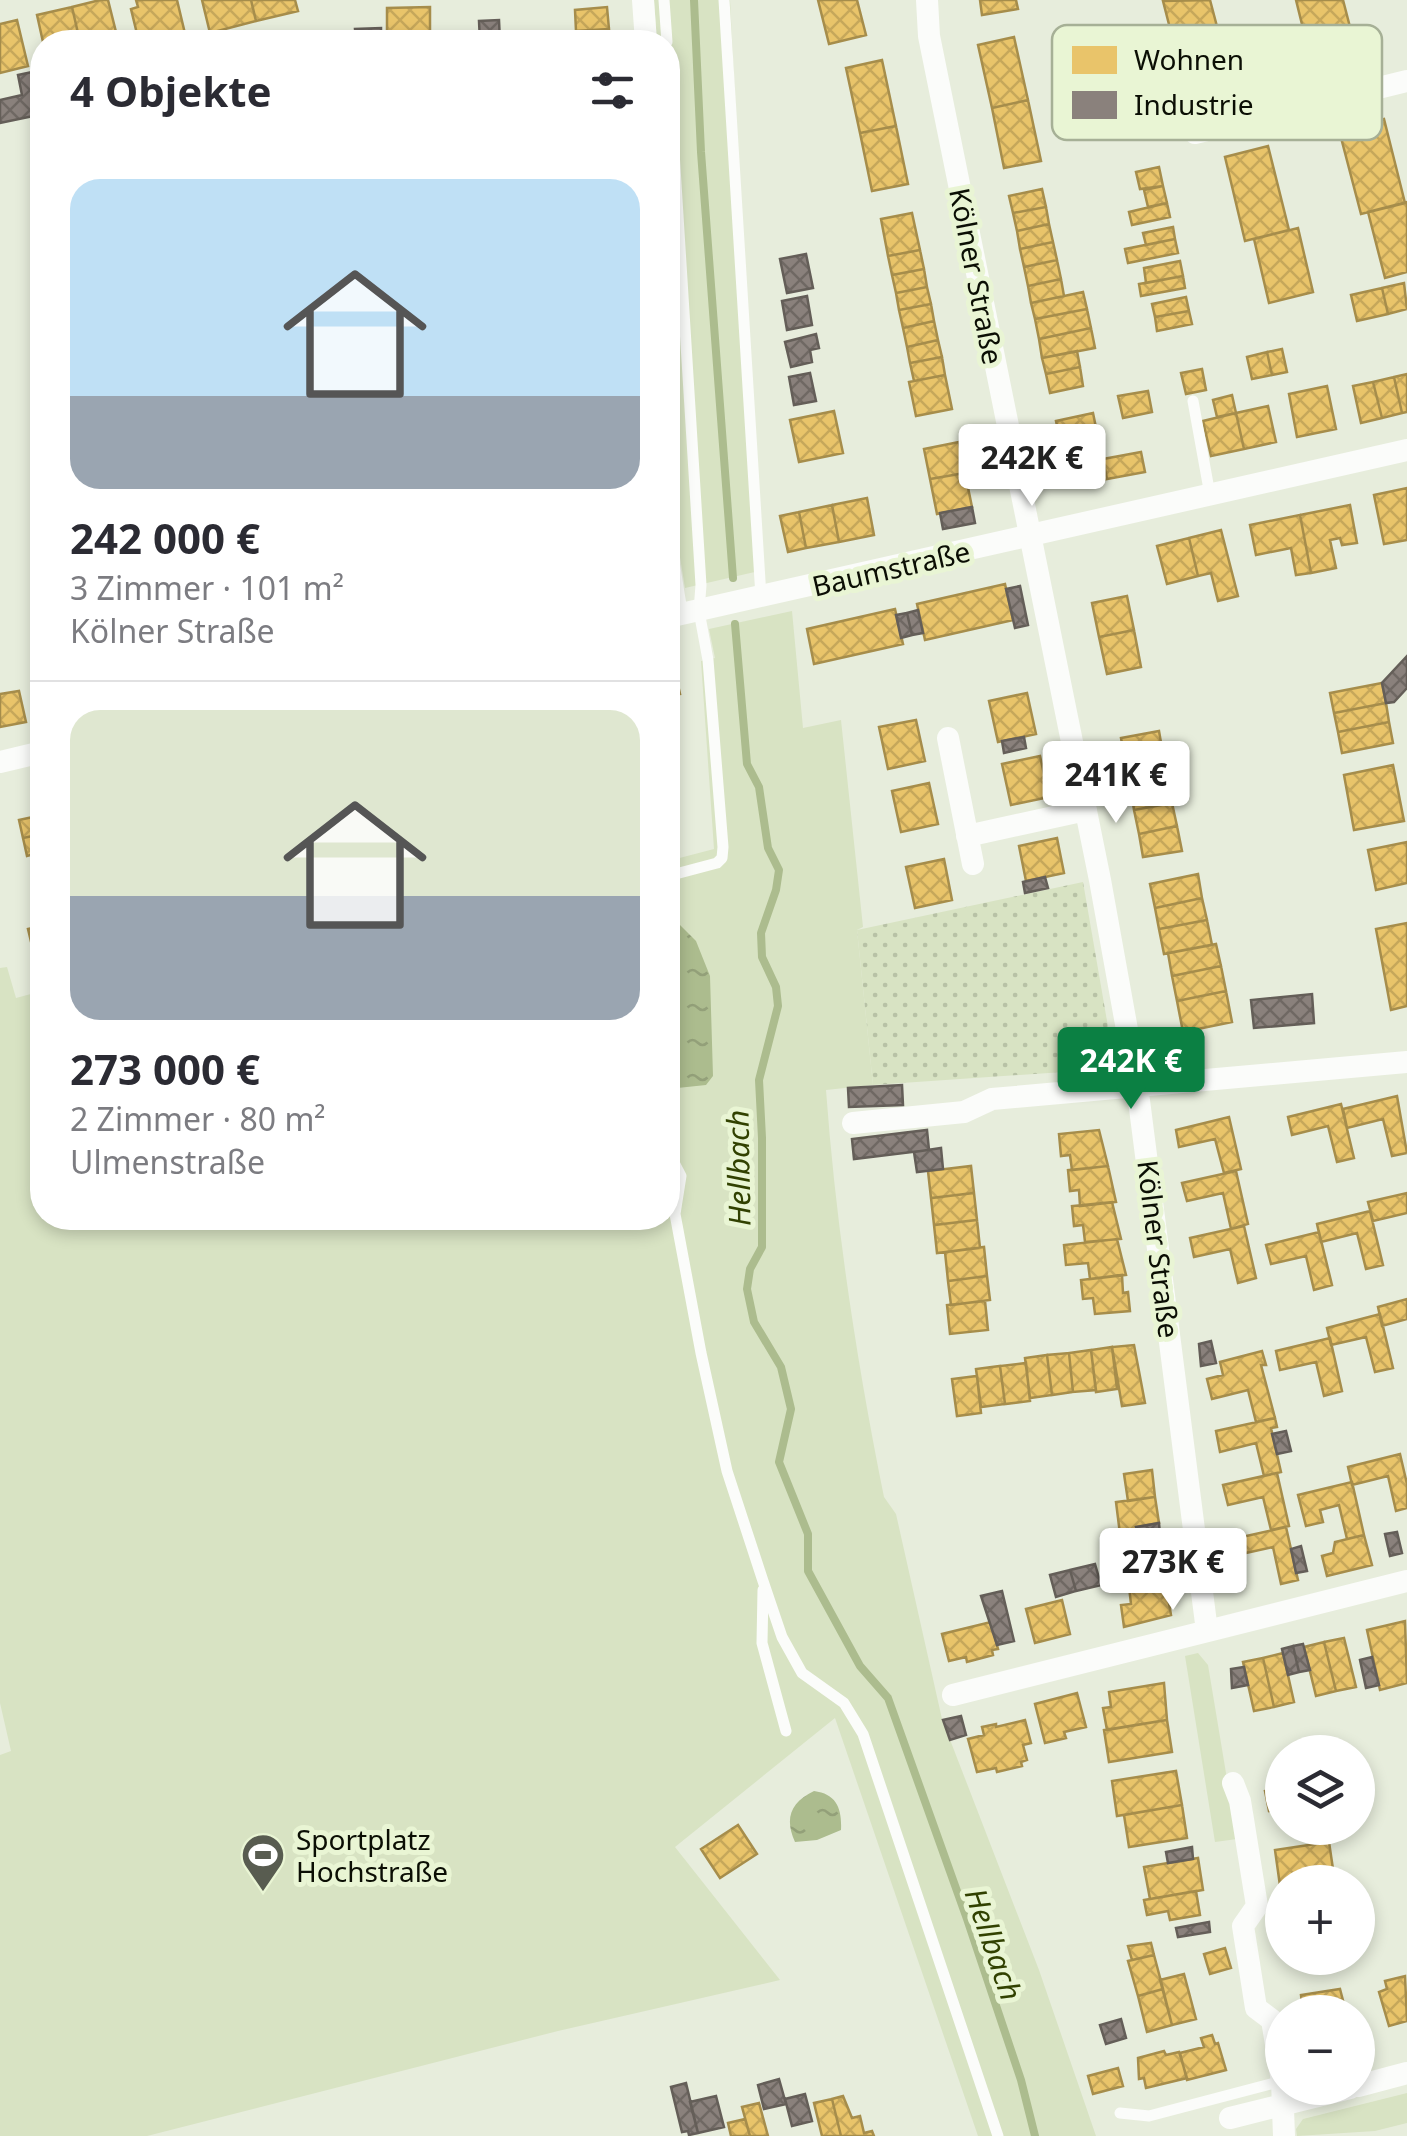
<!DOCTYPE html>
<html lang="de">
<meta charset="utf-8">
<style>
:root{--surface:#fff;--page:#f7f7f7;--text:#2b2b33;--muted:#7c7c81;--line:#e1e1e2;--accent:#0b8043}
body{margin:0;font-family:"Noto Sans",sans-serif;background:var(--page);color:var(--text);height:100vh;display:flex;flex-direction:column;font-size:38px;white-space:nowrap}
*{box-sizing:border-box;margin:0}
p{font-size:32px;color:var(--muted)}
.icon{flex:none;width:55px;height:55px;fill:none;stroke:currentColor;stroke-width:2;stroke-linecap:round;stroke-linejoin:round}
.map{position:relative;flex:1;overflow:hidden}
.sheet{position:absolute;left:30px;top:30px;width:650px;height:1200px;display:flex;flex-direction:column;background:var(--surface);border-radius:40px;box-shadow:0 5px 15px #0003}
.sheet>*{flex:none}
.fabs{position:absolute;left:1265px;top:1735px;display:grid;gap:20px}
.fabs a{display:grid;place-items:center;width:110px;height:110px;border-radius:50%;background:var(--surface);box-shadow:0 5px 15px #0003;font-size:50px}
.price{position:absolute;translate:-50% -85px;padding:0 22px;border-radius:10px;background:#fff;color:#222;font-size:32px;line-height:65px;filter:drop-shadow(0 2px 5px #0008)}
.price::after{content:'';position:absolute;left:50%;top:60px;width:30px;height:22px;margin-left:-15px;background:inherit;clip-path:polygon(0 0,100% 0,50% 100%)}
.price.selected{background:var(--accent);color:#fff}
ul{padding:0;list-style:none}
li{display:grid;align-content:center;gap:20px;height:530px;padding:0 40px}
li+li{border-top:2px solid var(--line)}
li span{display:grid;place-items:center;height:310px;border-radius:30px;color:#555}
li>.icon{margin-inline-start:auto}
span .icon{width:180px;height:180px;fill:#fffc;stroke-width:1}
li b{font-size:42px}
h2{display:flex;justify-content:space-between;align-items:center;height:120px;padding:0 40px;font-size:42px}
.map>svg:first-child{display:block}
</style>
<div class="map">
<svg width="1407" height="2136" viewBox="0 0 1407 2136">
<defs>
<pattern id="park-dots" width="8" height="8" patternUnits="userSpaceOnUse" patternTransform="scale(2.5)"><rect width="8" height="8" fill="#d8e3c3"/><path d="M2 2h.1M6 6h.1" fill="none" stroke="#b8c2a6" stroke-width="1.8" stroke-linecap="round"/></pattern>
<pattern id="water-ripples" width="26" height="14" patternUnits="userSpaceOnUse" patternTransform="scale(2.5)"><rect width="26" height="14" fill="#acbc8e"/><path d="M2 4q2-2 4 0t4 0M15 11q2-2 4 0t4 0" fill="none" stroke="#93a079"/></pattern>
<pattern id="homes-cross-hatch" width="8" height="8" patternUnits="userSpaceOnUse" patternTransform="scale(2.5)"><rect width="8" height="8" fill="#e9c46a"/><path d="M0 0l8 8M0 8l8-8" fill="none" stroke="#c6a75a"/></pattern>
<pattern id="industry-cross-hatch" width="8" height="8" patternUnits="userSpaceOnUse" patternTransform="scale(2.5)"><rect width="8" height="8" fill="#8a817c"/><path d="M0 0l8 8M0 8l8-8" fill="none" stroke="#6f6863"/></pattern>
</defs>
<rect width="100%" height="100%" fill="#e7eddc"/>
<path fill="#d8e3c3" d="M654 0H730L759 571 685 588 668 483V42H657Z
M792 611 803 728 841 720 863 927 857 930 873 1085 826 1090C836 1227 857 1363 884 1497L896 1514 942 1719 1039 1970 1096 2136H978L835 1718 675 1847 780 1980 558 2031 147 2136H0V1755L11 1751 0 1703V968L7 967 16 998 42 991V1218H668V861L714 849 701 661 715 658 709 629Z
M1198 1653 1208 1665 1237 1839 1215 1842 1185 1656Z
M1407 2093V2123L1375 2131 1297 2136 1296 2129 1303 2119Z"/>
<path fill="url(#park-dots)" d="M1083 882 1111 1044C1112 1058 1106 1063 1093 1070L873 1085 857 930Z"/>
<path fill="url(#water-ripples)" d="M675 920 696 941 710 976 713 1076 706 1085 668 1089V921Z
M814 1791C837 1794 842 1809 841 1830L817 1840 795 1842C784 1818 791 1802 814 1791Z"/>
<path fill="url(#homes-cross-hatch)" stroke="#a68d4b" stroke-width="2.5" d="M100 0H108L117 36 80 42 72 7Z
M136 0H177L187 42H139L131 9 138 7Z
M202 0H251L256 21 210 33Z
M251 0H295L298 11 256 21Z
M818 0H857L866 35 829 44Z
M980 0H1016L1018 9 982 15Z
M1210 0 1229 72 1184 83 1163 1Z
M1296 0H1343L1358 58 1313 69Z
M72 7 80 42H43L37 15Z
M430 7V42H402L401 32 387 33V8Z
M607 7 609 29 576 31 575 10Z
M17 20 28 66 0 73V24Z
M609 29 610 42H577L576 31Z
M1014 37 1028 100 992 108 978 45Z
M882 60 896 126 860 133 846 68Z
M1028 100 1041 161 1004 168 992 108Z
M1384 119 1405 203 1361 214 1339 130Z
M896 126 908 184 872 191 860 133Z
M1268 146 1289 230 1245 241 1225 157Z
M1159 167 1163 186 1140 189 1136 172Z
M1163 186 1167 203 1148 207 1144 190Z
M1042 189 1046 207 1013 213 1009 196Z
M1407 202V272L1385 278 1368 212Z
M1167 203 1170 217 1132 225 1129 212Z
M1046 207 1049 224 1017 231 1013 213Z
M912 213 920 250 888 256 881 219Z
M1049 224 1053 242 1020 249 1017 231Z
M1173 227 1175 239 1146 245 1143 233Z
M1298 228 1313 292 1269 303 1254 239Z
M1175 239 1178 253 1128 263 1125 249Z
M1053 242 1057 260 1024 267 1020 249Z
M920 250 924 269 892 275 888 256Z
M1057 260 1061 279 1028 286 1024 267Z
M1180 261 1183 276 1146 283 1144 268Z
M924 269 927 287 896 293 892 275Z
M1183 276 1185 288 1141 296 1139 284Z
M1061 279 1064 296 1031 303 1028 286Z
M1404 283 1407 309 1388 314 1382 288Z
M927 287 931 304 899 310 896 293Z
M1382 288 1388 314 1357 321 1351 295Z
M1083 292 1087 309 1035 319 1031 303Z
M1186 297 1189 311 1155 317 1152 304Z
M931 304 934 321 903 328 899 310Z
M1087 309 1091 328 1039 339 1035 319Z
M1189 311 1192 324 1157 331 1155 317Z
M934 321 938 340 907 347 903 328Z
M1091 328 1095 348 1042 358 1039 339Z
M938 340 942 357 910 363 907 347Z
M1282 349 1287 372 1272 375 1267 352Z
M1077 351 1080 367 1046 374 1042 358Z
M1267 352 1272 375 1252 379 1247 357Z
M942 357 945 375 914 381 910 363Z
M1080 367 1083 386 1050 393 1046 374Z
M1202 369 1206 390 1186 394 1181 373Z
M1407 374V412L1402 413 1394 377Z
M945 375 952 409 916 416 909 382Z
M1394 377 1402 413 1382 418 1373 382Z
M1373 382 1382 418 1361 423 1353 386Z
M1327 386 1336 429 1297 437 1289 394Z
M1148 391 1152 412 1123 418 1118 396Z
M1232 395 1236 413 1217 417 1213 400Z
M1268 406 1276 442 1244 449 1236 413Z
M834 411 843 453 799 462 790 420Z
M1093 413 1100 447 1063 454 1056 421Z
M1236 413 1244 449 1211 456 1203 421Z
M959 442 965 473 930 479 924 449Z
M1100 447 1107 479 1069 486 1063 454Z
M1141 452 1145 472 1107 479 1103 459Z
M965 473 972 507 937 514 930 479Z
M1407 488V540L1384 544 1374 495Z
M867 498 874 535 839 542 832 505Z
M832 505 839 542 806 548 799 512Z
M1350 505 1357 543 1342 545 1340 538 1330 540 1336 568 1311 573 1300 515Z
M799 512 806 548 788 552 780 516Z
M1300 515 1311 573 1296 575 1291 548 1256 555 1250 525Z
M1221 530 1238 596 1218 601 1211 573 1198 576 1189 538Z
M1189 538 1198 576 1167 584 1157 546Z
M1005 584 1013 620 925 640 917 604Z
M1127 596 1134 630 1099 637 1092 603Z
M895 609 903 644 814 664 807 629Z
M1134 630 1141 667 1107 674 1099 637Z
M671 653 680 694 668 696V654Z
M1382 683 1386 703 1334 713 1330 693Z
M19 691 26 722 0 727V694Z
M1027 693 1036 734 998 742 989 701Z
M1386 703 1389 722 1338 732 1334 713Z
M916 720 925 761 888 769 879 727Z
M1389 722 1393 743 1342 753 1338 732Z
M1159 731 1163 754 1125 761 1121 738Z
M1163 754 1168 777 1130 784 1125 761Z
M1040 756 1049 797 1011 805 1002 764Z
M1393 765 1404 821 1354 830 1344 775Z
M1168 777 1172 803 1134 810 1130 784Z
M929 783 938 824 901 832 892 791Z
M1172 803 1177 826 1139 834 1134 810Z
M42 815V834L23 838 19 820Z
M1177 826 1182 851 1143 857 1139 834Z
M42 834V852L27 856 23 838Z
M1057 838 1064 873 1026 881 1019 846Z
M1407 842V883L1376 890 1368 850Z
M944 859 952 900 915 908 906 867Z
M1198 874 1202 898 1155 908 1150 884Z
M1202 898 1207 920 1159 929 1155 908Z
M1207 920 1212 945 1164 954 1159 929Z
M1407 923V1006L1391 1010 1376 929Z
M42 926V966L37 967 28 929Z
M1216 944 1221 966 1172 976 1168 953Z
M1221 966 1226 991 1177 1001 1172 976Z
M1226 991 1232 1022 1183 1032 1177 1001Z
M1397 1096 1407 1153 1392 1156 1383 1119 1347 1128 1343 1109Z
M1341 1104 1354 1158 1337 1162 1328 1126 1292 1135 1288 1117Z
M1229 1117 1241 1169 1224 1173 1215 1139 1179 1147 1176 1130Z
M1099 1130 1108 1166 1072 1170 1070 1155 1061 1156 1059 1134Z
M971 1166 974 1193 931 1198 928 1171Z
M1108 1166 1116 1202 1080 1206 1079 1190 1070 1191 1068 1170Z
M1236 1171 1248 1224 1231 1229 1223 1193 1187 1201 1182 1183Z
M974 1193 977 1220 934 1225 931 1198Z
M1407 1193V1213L1373 1221 1368 1202Z
M1112 1202 1121 1239 1085 1242 1083 1225 1074 1226 1072 1206Z
M1370 1211 1383 1265 1366 1269 1357 1233 1321 1242 1317 1224Z
M977 1220 980 1248 937 1253 934 1225Z
M1244 1226 1256 1278 1238 1283 1230 1249 1194 1257 1190 1238Z
M1319 1232 1332 1285 1314 1290 1306 1256 1271 1264 1266 1245Z
M1117 1239 1126 1275 1090 1279 1088 1263 1066 1265 1064 1245Z
M984 1247 987 1276 948 1281 945 1252Z
M1122 1275 1123 1293 1128 1292 1130 1311 1095 1314 1093 1298 1083 1299 1081 1280Z
M987 1276 990 1300 951 1305 948 1281Z
M1407 1299V1319L1382 1326 1378 1307Z
M985 1301 988 1330 950 1334 947 1305Z
M1380 1314 1393 1368 1375 1372 1366 1337 1331 1345 1327 1328Z
M1330 1338 1342 1391 1324 1396 1316 1362 1280 1370 1276 1351Z
M1134 1345 1145 1403 1122 1406 1112 1347Z
M1112 1347 1117 1389 1096 1392 1091 1350Z
M1091 1350 1096 1390 1073 1392 1069 1353Z
M1262 1351 1266 1365H1261L1275 1418 1256 1422 1248 1390 1212 1399 1207 1379 1223 1375 1220 1362Z
M1069 1353 1073 1392 1052 1395 1047 1355Z
M1047 1355 1052 1395 1030 1398 1025 1358Z
M1026 1363 1030 1401 1005 1404 1000 1366Z
M1000 1366 1005 1404 981 1407 976 1369Z
M977 1376 981 1413 957 1416 952 1379Z
M1275 1418 1277 1427 1271 1428 1281 1472 1264 1476 1256 1443 1220 1452 1216 1431Z
M1400 1454 1407 1484V1508L1396 1511 1388 1476 1352 1485 1348 1467Z
M1152 1470 1155 1497 1128 1501 1124 1474Z
M1277 1473 1289 1526 1271 1530 1263 1497 1228 1505 1223 1485Z
M1352 1482 1364 1535 1347 1539 1339 1505 1320 1510 1323 1522 1306 1526 1298 1495Z
M1155 1497 1159 1523 1136 1527 1137 1532 1120 1534 1116 1502Z
M1286 1527 1298 1580 1281 1584 1273 1547 1237 1555 1233 1539Z
M1364 1535 1372 1565 1327 1576 1322 1556 1333 1553 1335 1542Z
M1162 1546 1165 1573 1139 1577 1135 1549Z
M1165 1573 1166 1581 1172 1580V1587L1176 1586 1177 1596 1168 1597 1171 1615 1124 1627 1121 1605 1131 1604 1128 1578Z
M1062 1600 1070 1634 1035 1643 1026 1609Z
M1405 1621 1407 1683 1380 1690 1367 1630Z
M991 1622 998 1649 992 1650 993 1655 967 1662 966 1657 949 1661 942 1634Z
M1344 1638 1356 1687 1336 1691 1324 1642Z
M1324 1642 1336 1691 1316 1696 1304 1647Z
M1283 1653 1294 1702 1274 1707 1263 1658Z
M1263 1658 1274 1707 1254 1711 1243 1662Z
M1164 1683 1167 1720 1107 1730 1103 1708 1111 1707 1109 1692Z
M1077 1693 1086 1727 1064 1732 1066 1738 1045 1743 1035 1704Z
M1025 1720 1031 1743 1023 1745 1027 1760 1021 1762 1022 1766 997 1772 996 1768 977 1772 968 1739 984 1735 982 1727 996 1724V1727Z
M1167 1720 1172 1752 1109 1762 1104 1730Z
M1176 1771 1182 1805 1117 1816 1112 1781Z
M1282 1788V1809L1269 1811 1265 1791Z
M1182 1805 1187 1838 1129 1847 1124 1815Z
M738 1825 757 1854 720 1878 701 1849Z
M1329 1842 1333 1869 1312 1872 1314 1882H1282V1900L1275 1850Z
M1198 1858 1203 1890 1150 1899 1144 1867Z
M1196 1891 1200 1915 1170 1920 1168 1911 1147 1915 1144 1900Z
M1151 1943 1154 1955 1132 1960 1128 1946Z
M1225 1948 1231 1968 1210 1974 1204 1954Z
M1154 1955 1163 1989 1138 1996 1128 1961Z
M1184 1974 1196 2019 1172 2025 1160 1980Z
M1405 1976 1407 2021 1389 2026 1379 1992 1387 1989 1385 1981Z
M1163 1989 1172 2025 1147 2032 1138 1996Z
M1340 1989 1346 2012H1303L1301 1995Z
M1212 2035 1215 2044 1218 2043 1226 2070 1187 2080 1180 2053 1204 2047 1201 2038Z
M1164 2051 1166 2055 1179 2052 1187 2078 1146 2088 1144 2078 1139 2079 1138 2058Z
M1118 2068 1123 2086 1093 2094 1088 2076Z
M843 2096 852 2118 860 2116 864 2133 872 2131 874 2136H841L832 2099Z
M832 2099 841 2136H822L814 2103Z
M759 2103 768 2136H750L742 2107Z
M745 2119 750 2136H731L728 2123Z"/>
<path fill="url(#industry-cross-hatch)" stroke="#645e58" stroke-width="2.5" d="M499 20 500 42H480L479 21Z
M381 28V42H356L355 29Z
M37 71 42 94 34 99 38 115 0 123V100L22 95 18 75Z
M806 254 813 288 787 293 780 259Z
M807 296 812 325 787 330 782 301Z
M816 334 819 348 810 350 812 362 791 367 785 342Z
M810 373 816 401 794 405 789 377Z
M972 507 975 523 943 529 940 513Z
M1020 586 1028 625 1015 628 1006 589Z
M918 610 923 633 912 635 907 613Z
M907 613 912 635 901 638 896 615Z
M1407 656V688L1394 702 1386 703 1382 683Z
M1024 737 1026 748 1004 753 1002 741Z
M1045 877 1048 888 1025 893 1023 882Z
M1312 994 1314 1023 1254 1028 1251 1000Z
M902 1085 903 1105 849 1107 848 1088Z
M927 1130 929 1150 854 1159 852 1139Z
M941 1148 943 1169 917 1172 914 1152Z
M1211 1341 1216 1363 1201 1366 1199 1344Z
M1286 1431 1291 1451 1277 1454 1272 1434Z
M1159 1523 1160 1535 1138 1538 1136 1527Z
M1397 1532 1402 1553 1390 1556 1385 1534Z
M1160 1535 1162 1546 1139 1549 1138 1538Z
M1301 1546 1307 1571 1296 1573 1291 1549Z
M1095 1564 1101 1585 1076 1591 1070 1570Z
M1070 1570 1076 1591 1056 1597 1050 1575Z
M1002 1591 1014 1641 997 1645 981 1596Z
M1303 1644 1310 1670 1299 1672 1293 1646Z
M1293 1646 1299 1672 1288 1675 1282 1649Z
M1372 1657 1379 1685 1366 1688 1360 1660Z
M1244 1667 1248 1685 1232 1688 1231 1669Z
M961 1716 966 1735 950 1740 943 1720Z
M1192 1847 1193 1859 1168 1863 1166 1852Z
M1209 1922 1210 1932 1178 1937 1176 1928Z
M1121 2019 1126 2038 1106 2044 1100 2025Z
M779 2079 786 2104 764 2109 758 2085Z
M686 2083 698 2133 689 2135 688 2131 682 2132 671 2087Z
M805 2094 812 2121 792 2126 785 2099Z
M716 2096 724 2127 698 2133 690 2102Z"/>
<g fill="none" stroke-linecap="round" stroke-linejoin="round">
<path stroke="#acbc8e" stroke-width="8" d="M694 0 701 152 733 578
M735 624 747 764 759 787 768 848 779 870 776 890 761 933 762 957 776 987 778 1006 759 1080 762 1138V1247L750 1269 747 1289 754 1322 781 1367 791 1409 779 1462 808 1534V1571L860 1666 888 1698 967 1919 1021 2080 1035 2136"/>
<path stroke="#fbfcfa" stroke-width="11" d="M664 0 667 42
M724 0 761 597
M668 55 701 585 699 611 708 660 723 847 722 858 717 863 668 876
M1193 401 1210 495
M668 1151 681 1176 675 1214 701 1353 727 1471 763 1581 782 1637 802 1673 844 1703 863 1734 998 2136
M763 1590 762 1643 786 1731
M1120 2113 1149 2116 1282 2081"/>
<path stroke="#fbfcfa" stroke-width="22" d="M643 0 646 42
M927 0 929 36 1100 880 1137 1085 1207 1631
M1195 133 1407 81
M668 559 677 615
M668 617 1407 450
M948 738 973 864
M0 762 42 752
M967 836 1086 810
M853 1123 964 1112 992 1099 1407 1062
M953 1695 1407 1581
M1233 1783 1240 1801 1257 1906 1243 1926 1256 2008 1272 2020 1282 2081 1284 2136
M1358 2086 1407 2073
M1230 2118 1350 2088"/>
</g>
<defs>
<g id="stadium-pin" transform="scale(2.25)"><path d="M0 17L-7.5 6A9.5 9.5 0 1 1 7.5 6Z" fill="#585c50" stroke="#e9f5d4"/><path d="M0-5a6.5 5 0 1 0 0 10a6.5 5 0 1 0 0-10ZM-3.5-1.8h7v3.6h-7Z" fill="#fff"/></g>
</defs>
<g fill-rule="evenodd">
<use href="#stadium-pin" x="263" y="1855"/>
</g>
<g text-anchor="middle" dominant-baseline="central" stroke-width="10" stroke-linejoin="round" paint-order="stroke">
<g font-size="28" fill="#0b0e04" stroke="#e9f5d4">
<text transform="translate(977 276) rotate(79)">Kölner Straße</text>
<text transform="translate(891 568) rotate(-13)">Baumstraße</text>
<text transform="translate(1159 1249) rotate(83)">Kölner Straße</text>
</g>
<g font-size="28" fill="#0b0e04" stroke="#e9f5d4" text-anchor="start">
<text x="296" y="1839">Sportplatz<tspan x="296" dy="32">Hochstraße</tspan></text>
</g>
<g font-size="30" font-style="italic" fill="#314100" stroke="#e9f5d4">
<text transform="translate(738 1168) rotate(-91)">Hellbach</text>
<text transform="translate(994 1944) rotate(71)">Hellbach</text>
</g>
</g>
<rect x="1052" y="25" width="330" height="115" rx="15" fill="#e9f5d4" stroke="#a6b096" stroke-width="2.5"/>
<rect x="1072" y="46" width="45" height="28" fill="#e9c46a"/>
<rect x="1072" y="91" width="45" height="28" fill="#8a817c"/>
<g font-size="28" fill="#0b0e04">
<text x="1134" y="70">Wohnen</text>
<text x="1134" y="115">Industrie</text>
</g>
</svg>
<div class="fabs">
<a><svg class="icon" aria-label="layers" viewBox="0 0 24 24"><path d="M12 4l9 5-9 5-9-5zM3 14l9 5 9-5"/></svg></a>
<a>+</a>
<a>−</a>
</div>
<b class="price" style="left:1032px;top:509px">242K €</b>
<b class="price" style="left:1116px;top:826px">241K €</b>
<b class="price selected" style="left:1131px;top:1112px">242K €</b>
<b class="price" style="left:1173px;top:1613px">273K €</b>
<section class="sheet">
<h2>4 Objekte<svg class="icon" aria-label="filters" viewBox="0 0 24 24"><path d="M4 7h16M4 17h16"/><circle cx="9" cy="7" r="2"/><circle cx="15" cy="17" r="2"/></svg></h2>
<ul>
<li><span style="background:linear-gradient(#bfe0f5 70%,#9aa5b1 0)"><svg class="icon" aria-label="home" viewBox="0 0 24 24"><path d="M3 11l9-7 9 7M6 9v11h12V9"/></svg></span><div><b>242 000 €</b><p>3 Zimmer · 101 m²</p><p>Kölner Straße</p></div></li>
<li><span style="background:linear-gradient(#dfe7d0 60%,#9aa5b1 0)"><svg class="icon" aria-label="home" viewBox="0 0 24 24"><path d="M3 11l9-7 9 7M6 9v11h12V9"/></svg></span><div><b>273 000 €</b><p>2 Zimmer · 80 m²</p><p>Ulmenstraße</p></div></li>
</ul>
</section>
</div>
